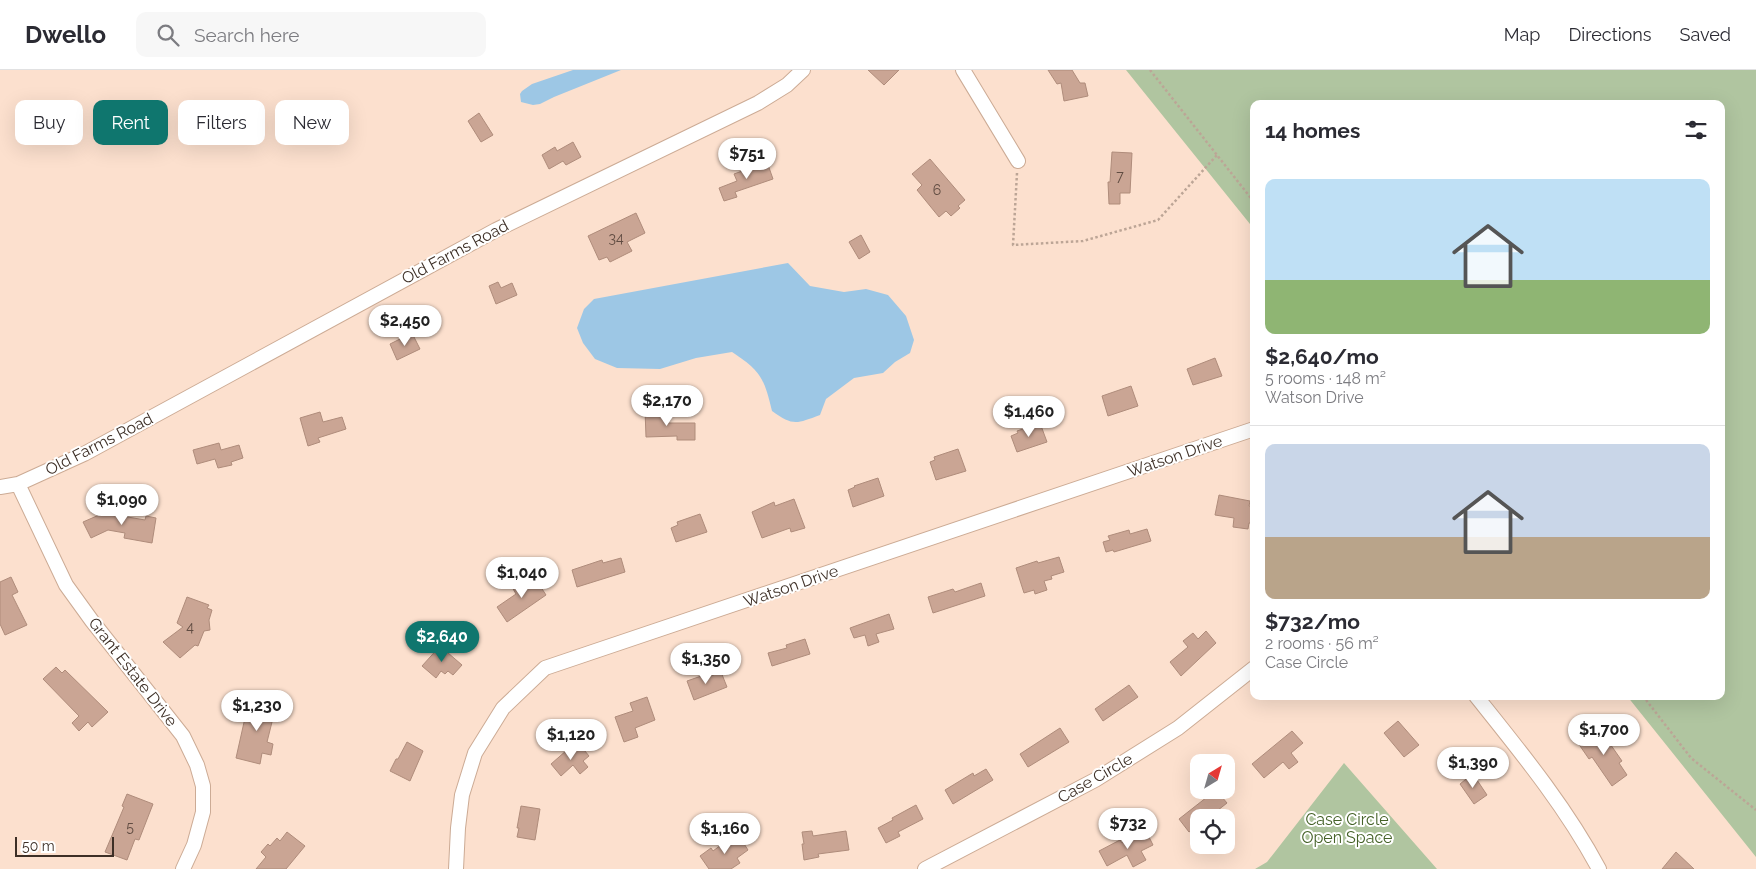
<!DOCTYPE html>
<meta charset="utf-8">
<style>
:root{--surface:#fff;--page:#f7f7f7;--text:#2b2b33;--muted:#7c7c81;--line:#e1e1e2;--accent:#0f766e}
body{margin:0;font-family:Raleway,sans-serif;background:var(--page);color:var(--text);height:100vh;display:flex;flex-direction:column;font-size:19px;white-space:nowrap}
*{box-sizing:border-box;margin:0}
p{font-size:16px;color:var(--muted)}
.icon{flex:none;width:28px;height:28px;fill:none;stroke:currentColor;stroke-width:2;stroke-linecap:round;stroke-linejoin:round}
.map{position:relative;flex:1;overflow:hidden}
.panel{position:absolute;left:1250px;top:30px;width:475px;height:600px;display:flex;flex-direction:column;background:var(--surface);border-radius:10px;box-shadow:0 5px 20px #0002}
.panel>*{flex:none}
.top-card{position:absolute;left:15px;top:30px;width:475px;height:45px;display:flex;gap:10px}
.needle{width:32px;rotate:37deg}
.buttons{position:absolute;left:1190px;top:684px;display:grid;gap:10px}
.buttons a{display:grid;place-items:center;width:45px;height:45px;border-radius:10px;background:var(--surface);box-shadow:0 5px 20px #0002;font-size:25px}
.scale{position:absolute;left:15px;bottom:12px;width:99px;box-sizing:border-box;padding-left:5px;border:2px solid #3d2f26;border-top:0;font-size:14px;line-height:18px;white-space:nowrap;color:#3d2f26;-webkit-text-stroke:4px #fff;paint-order:stroke}
.price{position:absolute;translate:-50% -42px;padding:0 11px;border-radius:18px;background:#fff;color:#222;font-size:16px;line-height:32px;filter:drop-shadow(0 1px 2px #0008)}
.price::after{content:'';position:absolute;left:50%;top:30px;width:15px;height:11px;margin-left:-8px;background:inherit;clip-path:polygon(0 0,100% 0,50% 100%)}
.price.active{background:var(--accent);color:#fff}
ul{padding:0;list-style:none}
li{display:grid;align-content:center;gap:10px;height:265px;padding:0 15px}
li+li{border-top:1px solid var(--line)}
li span{display:grid;place-items:center;height:155px;border-radius:10px;color:#555}
li>.icon{margin-inline-start:auto}
span .icon{width:90px;height:90px;fill:#fffc;stroke-width:1}
li b{font-size:21px}
h2{display:flex;justify-content:space-between;align-items:center;height:60px;padding:0 15px;font-size:21px}
.tag{padding:0 18px;border-radius:10px;background:var(--surface);box-shadow:0 5px 20px #0002;font-size:18px;line-height:45px}
.tag.active{background:var(--accent);color:#fff}
header{display:flex;align-items:center;gap:30px;box-sizing:border-box;height:70px;padding:0 25px;background:var(--surface);border-bottom:1px solid var(--line)}
header strong{font-size:24px}
nav{display:flex;gap:28px;margin-inline-start:auto;font-size:18px}
.search{width:350px;height:45px;background:var(--page);display:flex;align-items:center;gap:12px;box-sizing:border-box;padding:0 18px;border-radius:10px;color:var(--muted);font-size:19px}
.map>svg:first-child{display:block}
</style>
<header>
<strong>Dwello</strong>
<div class="search"><svg class="icon" aria-label="search" viewBox="0 0 24 24"><circle cx="10" cy="10" r="6"/><path d="M15 15l6 6"/></svg>Search here</div>
<nav><a>Map</a><a>Directions</a><a>Saved</a></nav>
</header>
<div class="map">
<svg width="1756" height="799" viewBox="0 0 1756 799">
<rect width="100%" height="100%" fill="#fce0ce"/>
<path fill="#b0c5a0" d="M1126 0H1756V787L1627 626H1721V34H1254V159Z
M1344 693 1437 799H1255L1267 792Z"/>
<path fill="#9dc7e5" d="M573 0H621L554 27 540 34 533 35 521 32 520 24 522 21 532 14Z
M788 193 810 216 844 222 866 219 888 225 906 246 914 270 910 283 895 292 883 303 854 308 826 329 820 345C796 354 793 356 772 341 764 308 761 301 732 282L696 288 660 299 617 298 595 289 583 273 577 258 584 239 594 229Z"/>
<path fill="#caa594" stroke="#af8c7b" d="M868 0H899L884 15Z
M1048 0H1072L1080 13H1085L1088 26 1064 31 1061 13 1057 14Z
M479 43 493 65 481 72 468 51Z
M573 72 581 87 566 95 563 91 549 99 542 85 555 77 557 81Z
M1112 82 1132 83 1130 123H1120V134H1109L1108 112H1110Z
M930 89 965 130 958 136 960 138 951 146 946 141 939 147 917 120 922 115 912 104Z
M767 92 773 109 735 122 737 127 724 131 719 118 737 111 734 104Z
M636 143 645 163 627 172 632 181 610 192 607 187 599 190 588 166Z
M861 165 870 182 859 189 849 172Z
M498 212 501 218 512 213 517 225 496 234 489 216Z
M412 263 420 279 397 290 390 274Z
M1215 288 1222 306 1193 315 1187 299Z
M1131 316 1138 336 1108 346 1102 326Z
M645 340H667V353H695V370H677V366L646 367Z
M320 342 323 352 342 347 346 359 318 368 320 372 308 376 300 348Z
M1040 353 1047 372 1017 382 1011 366 1018 363 1017 361Z
M219 373 221 380 239 375 243 388 231 392 232 395 218 398 215 389 197 394 193 380Z
M958 379 966 401 936 410 930 392 935 390 934 387Z
M878 408 884 426 853 437 848 420 855 417 854 416Z
M1219 425 1250 431 1249 436 1254 437V453H1249L1248 459 1233 457 1234 448 1215 445Z
M794 429 805 458 791 462 790 458 762 468 752 442 774 432 775 436Z
M111 437H115L122 446 145 450 146 446 156 448 152 473 124 468 125 463 108 460 91 468 83 452 106 442 107 439Z
M700 444 707 462 676 472 671 458 678 455 677 452Z
M1147 459 1151 471 1114 482 1113 480 1106 482 1103 472 1110 470 1108 466 1129 460 1130 464Z
M1059 487 1064 502 1051 506 1052 509 1044 511 1047 520 1035 524 1034 520 1024 523 1016 498 1037 491 1038 493Z
M621 488 625 502 577 517 572 500 602 490 603 493Z
M11 507 18 522 12 525 27 555 5 565 0 554V512Z
M535 508 546 525 507 552 497 537 516 524 512 517 522 509 526 514Z
M981 513 985 526 933 543 928 527 953 519 955 522Z
M187 527 209 535 207 538 212 540 209 550 210 560 204 561 198 576 195 575 180 588 163 572 183 557 177 553Z
M889 544 894 559 876 564 879 572 868 576 865 565 854 568 850 558Z
M1206 561 1216 573 1181 606 1170 592 1188 577 1183 571 1193 563 1198 569Z
M805 569 810 584 772 596 768 583 787 578 786 575Z
M440 576 462 595 453 605 448 601 445 604 441 601 436 608 422 596Z
M56 597 62 603 65 600 108 642 92 657 88 652 79 661 72 653 79 646 43 609Z
M721 602 727 617 694 630 687 611 707 604 708 607Z
M1129 615 1138 627 1103 651 1095 639Z
M647 627 655 650 635 658 638 667 624 672 615 647 633 641 630 633Z
M249 630 280 637 277 649 273 648 267 672 273 674 271 685 262 683 260 694 236 688Z
M1398 651 1419 675 1404 687 1384 663Z
M1060 658 1069 672 1028 697 1020 684Z
M1599 658 1622 691 1619 693 1627 705 1612 716 1592 687 1589 689 1578 673Z
M1292 661 1303 673 1291 683 1298 692 1289 699 1283 692 1264 708 1252 694Z
M407 672 423 681 410 711 390 701 396 689H398Z
M580 675 589 686 583 691 588 697 580 704 573 695 561 706 551 694 567 680 570 683Z
M986 699 993 710 953 734 945 720 973 703 974 706Z
M1471 705 1476 711 1477 710 1487 725 1474 734 1460 714Z
M1216 720 1227 733 1208 748H1199V755L1189 762 1179 749Z
M127 724 153 734 139 770 135 769 127 790 105 782 124 737 122 736Z
M916 735 923 749 898 762 900 766 886 773 878 758 893 750 892 748Z
M521 736 540 739 535 770 517 767 519 758H517Z
M812 761 813 766 846 761 849 780 818 784 819 787 804 790 802 774H804L802 762Z
M1146 761 1153 775 1141 781 1146 790 1133 797 1127 785 1107 796 1099 781 1120 770 1122 773Z
M287 762 305 776 286 799H256L266 787 261 782 268 774 270 776 277 768 280 771Z
M739 766 748 780 737 788 740 793 731 799H709L700 786 711 778 713 781 725 772 727 775Z
M1676 782 1694 799H1662Z"/>
<g fill="none" stroke-linecap="round" stroke-linejoin="round">
<g stroke="#ccab95" stroke-width="16">
<path id="minor" d="M963 0 1018 91
M18 414 66 515 92 551 183 666 197 695 203 716V742L194 775 183 799
M0 417 18 414 84 384 496 160 758 33 787 15 803 0
M1476 626C1520 681 1566 737 1599 799
M456 799 458 758 462 725 475 683 503 638 545 598 1254 359
M925 799 1095 710 1178 658 1254 598"/>
</g>
<path stroke="#bca596" stroke-width="2.5" stroke-dasharray="2.5 2.5" stroke-linecap="butt" d="M1150 0 1254 132
M1017 103 1013 175 1083 171 1158 150 1217 85
M1643 626 1691 688 1756 740"/>
<use href="#minor" stroke="#fff" stroke-width="14"/>
</g>
<g text-anchor="middle" dominant-baseline="central" stroke-width="4" stroke-linejoin="round" paint-order="stroke">
<g font-size="14" fill="#604c42">
<text x="1120" y="106">7</text>
<text x="937" y="120">6</text>
<text x="616" y="168">34</text>
<text x="190" y="557">4</text>
<text x="130" y="757">5</text>
</g>
<g font-size="16" fill="#3d2f26" stroke="#fff">
<text transform="translate(455 182) rotate(-28)">Old Farms Road</text>
<text transform="translate(99 374) rotate(-27)">Old Farms Road</text>
<text transform="translate(1175 386) rotate(-19)">Watson Drive</text>
<text transform="translate(791 516) rotate(-19)">Watson Drive</text>
<text transform="translate(133 602) rotate(52)">Grant Estate Drive</text>
<text transform="translate(1095 708) rotate(-30)">Case Circle</text>
</g>
<g font-size="16" fill="#456228" stroke="#fff">
<text x="1347" y="749">Case Circle<tspan x="1347" dy="18">Open Space</tspan></text>
</g>
</g>
</svg>
<div class="buttons">
<a><svg class="needle" viewBox="-14 -14 28 28"><path d="M0-13l5 13h-10z" fill="#e53935"/><path d="M0 13l5-13h-10z" fill="#7c7c81"/></svg></a>
<a><svg class="icon" aria-label="locate" viewBox="0 0 24 24"><circle cx="12" cy="12" r="6"/><path d="M12 2v4M12 18v4M2 12h4M18 12h4"/></svg></a>
</div>
<div class="scale">50 m</div>
<b class="price" style="left:747px;top:110px">$751</b>
<b class="price" style="left:405px;top:277px">$2,450</b>
<b class="price" style="left:667px;top:357px">$2,170</b>
<b class="price" style="left:1029px;top:368px">$1,460</b>
<b class="price" style="left:122px;top:456px">$1,090</b>
<b class="price" style="left:522px;top:529px">$1,040</b>
<b class="price active" style="left:442px;top:593px">$2,640</b>
<b class="price" style="left:706px;top:615px">$1,350</b>
<b class="price" style="left:257px;top:662px">$1,230</b>
<b class="price" style="left:1604px;top:686px">$1,700</b>
<b class="price" style="left:571px;top:691px">$1,120</b>
<b class="price" style="left:1473px;top:719px">$1,390</b>
<b class="price" style="left:1128px;top:780px">$732</b>
<b class="price" style="left:725px;top:785px">$1,160</b>
<div class="top-card">
<a class="tag">Buy</a>
<a class="tag active">Rent</a>
<a class="tag">Filters</a>
<a class="tag">New</a>
</div>
<section class="panel">
<h2>14 homes<svg class="icon" aria-label="filters" viewBox="0 0 24 24"><path d="M4 7h16M4 17h16"/><circle cx="9" cy="7" r="2"/><circle cx="15" cy="17" r="2"/></svg></h2>
<ul>
<li><span style="background:linear-gradient(#bfe0f5 65%,#8fb573 0)"><svg class="icon" aria-label="home" viewBox="0 0 24 24"><path d="M3 11l9-7 9 7M6 9v11h12V9"/></svg></span><div><b>$2,640/mo</b><p>5 rooms · 148 m²</p><p>Watson Drive</p></div></li>
<li><span style="background:linear-gradient(#c9d6e8 60%,#b9a48a 0)"><svg class="icon" aria-label="home" viewBox="0 0 24 24"><path d="M3 11l9-7 9 7M6 9v11h12V9"/></svg></span><div><b>$732/mo</b><p>2 rooms · 56 m²</p><p>Case Circle</p></div></li>
</ul>
</section>
</div>
